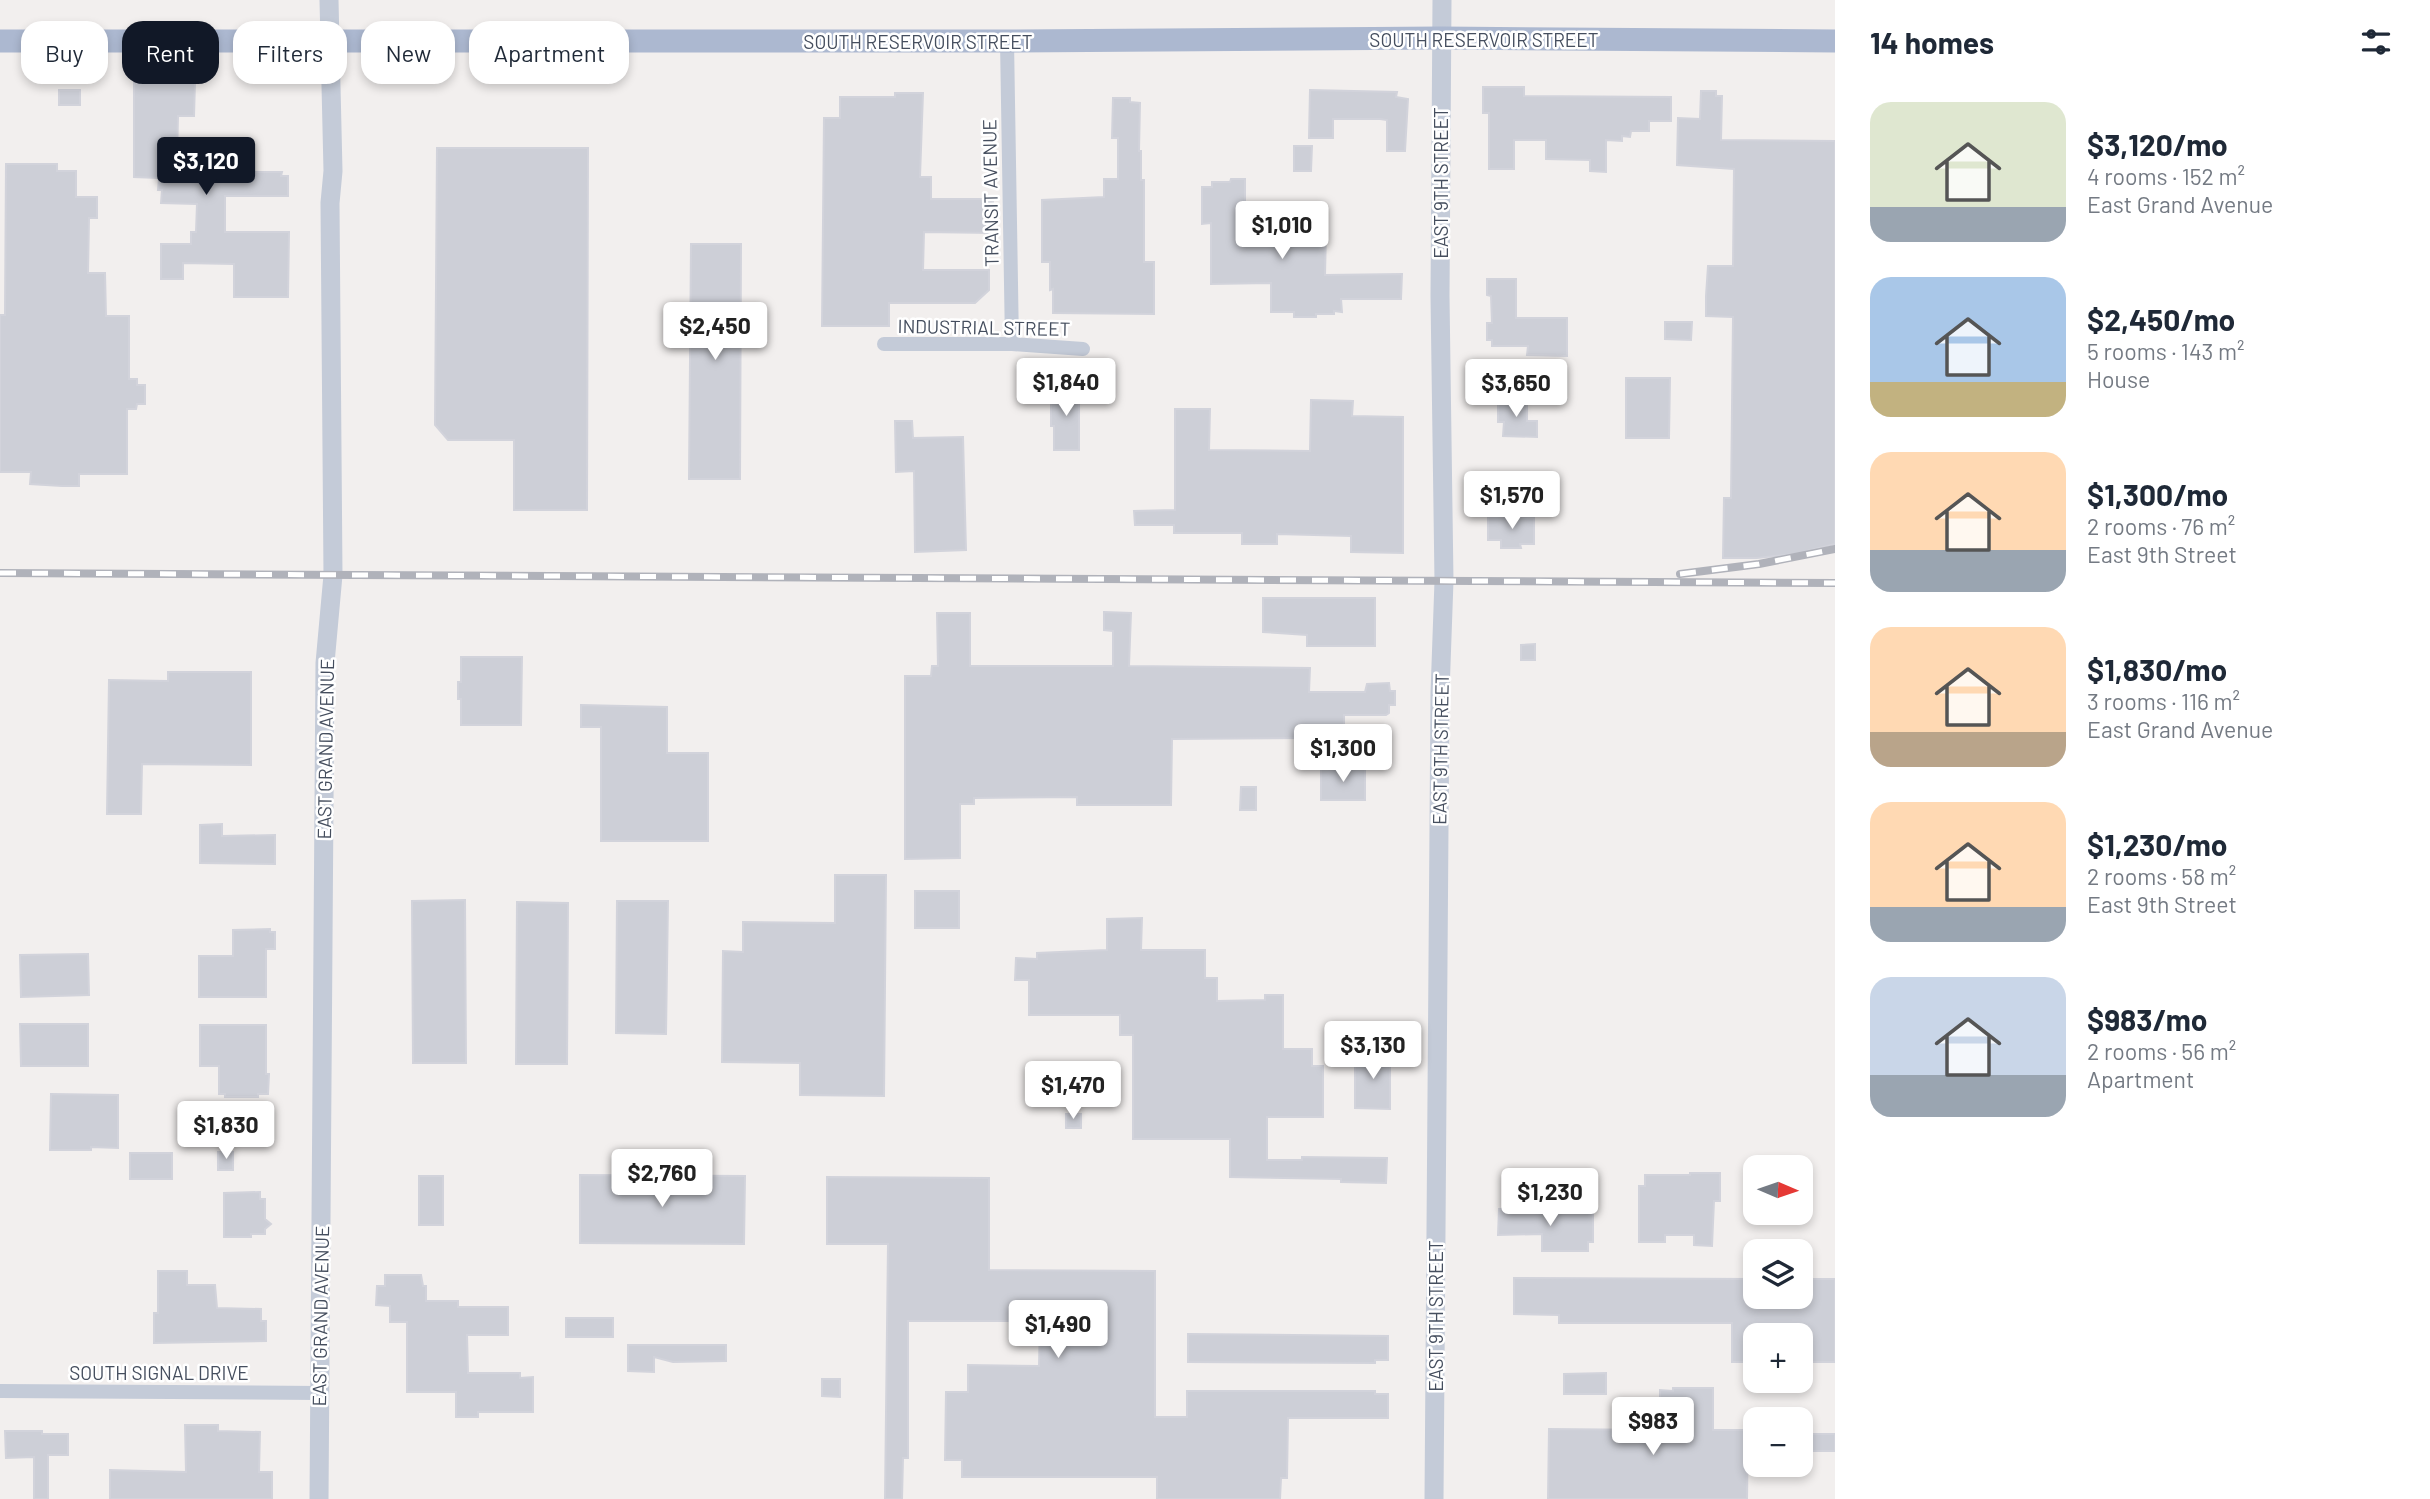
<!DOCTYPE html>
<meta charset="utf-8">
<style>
:root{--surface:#fff;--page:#f2f2f3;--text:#1f2937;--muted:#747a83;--accent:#111827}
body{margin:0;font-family:Barlow,sans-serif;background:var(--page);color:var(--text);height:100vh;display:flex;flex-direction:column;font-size:26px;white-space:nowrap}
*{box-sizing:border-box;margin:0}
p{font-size:23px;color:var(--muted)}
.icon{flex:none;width:38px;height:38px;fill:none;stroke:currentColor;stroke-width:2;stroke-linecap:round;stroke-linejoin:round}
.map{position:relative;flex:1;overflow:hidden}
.side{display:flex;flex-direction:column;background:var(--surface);width:595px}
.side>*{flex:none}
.hud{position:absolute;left:21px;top:21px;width:665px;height:63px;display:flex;gap:14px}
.needle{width:46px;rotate:92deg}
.controls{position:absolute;left:1743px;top:1155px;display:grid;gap:14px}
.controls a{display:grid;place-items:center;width:70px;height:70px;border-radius:14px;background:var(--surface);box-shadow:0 4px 10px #0003;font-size:35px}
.price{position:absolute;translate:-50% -60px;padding:0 16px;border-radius:7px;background:#fff;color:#222;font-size:23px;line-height:46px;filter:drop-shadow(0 2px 4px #0008)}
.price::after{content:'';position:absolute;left:50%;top:42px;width:21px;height:16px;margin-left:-10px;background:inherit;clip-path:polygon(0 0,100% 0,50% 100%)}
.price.selected{background:var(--accent);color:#fff}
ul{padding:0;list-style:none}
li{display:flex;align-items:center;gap:21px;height:175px;padding:0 35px}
li span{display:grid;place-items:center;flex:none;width:196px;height:140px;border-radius:21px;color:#555}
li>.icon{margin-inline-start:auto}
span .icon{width:84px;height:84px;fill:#fffc;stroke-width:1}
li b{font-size:30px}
h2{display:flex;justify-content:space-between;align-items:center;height:84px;padding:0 35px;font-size:30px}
.pill{padding:0 24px;border-radius:21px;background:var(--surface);box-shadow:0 4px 10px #0003;font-size:24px;line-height:63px}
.pill.selected{background:var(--accent);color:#fff}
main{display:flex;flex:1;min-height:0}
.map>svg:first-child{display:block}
</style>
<main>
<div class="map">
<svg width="1835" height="1499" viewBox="0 0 1835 1499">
<rect width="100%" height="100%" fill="#f2efee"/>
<path fill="#cdcfd7" stroke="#d2d3db" stroke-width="2" d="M134 80 195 82 194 116H178L177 158H193L192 173 255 176V172H282L281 176H288V196H225V232H289L288 297H234V264L183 263V279H161V244H191V232H196L197 204 161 203 162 190H158L159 178 134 177Z
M1483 87H1524V96L1671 97V121H1649V131H1631L1630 137 1622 136V141L1606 140V172L1590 171V160L1546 159V140H1514V169H1489V113H1483Z
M59 90H80V105H59Z
M1310 90 1397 92 1396 97 1408 99 1405 151H1387V120L1380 119H1333V138H1309Z
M1701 91H1716V96H1722L1721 140 1835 141V544L1795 554 1757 558H1723L1724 498H1731L1733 317 1706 316V296L1708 266H1733L1734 169 1677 165 1678 118 1700 119Z
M895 93H923L920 177H931V199H993L992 233 924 232 923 270H989V290L975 303H889V326H822L824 118H840V97H895Z
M1113 98H1130V102L1140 103 1139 151H1141V180H1144V262H1154V314L1053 313V289L1050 290V262H1042V200L1104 197V179H1118V138H1112Z
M1294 146H1312L1311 171H1294Z
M437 148H588L587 510H514V440H448L435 425Z
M6 164H57V171H76V197H97V218H89L88 273H105L106 316H129V379H137V385H145V404H137L136 409H127V474H79V486H62L30 484 31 472H0V315H5Z
M1231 179H1245V240H1249V246H1294L1295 231 1326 232 1325 275 1402 274 1401 299H1341L1342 312 1334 311V314H1316V317H1294V312H1271V283L1211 284V223L1202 224V187H1212V182H1230Z
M691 244H741L740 479H689Z
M1487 279H1516V318H1567V356L1527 355 1528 346H1492V340H1487V323H1492L1491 296 1487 295Z
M1665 322H1692L1691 340 1665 339Z
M1626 378H1670L1669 438H1626Z
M1051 388H1079V450H1054V426H1051Z
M1498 399 1527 400V421H1537V437L1503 436 1504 422H1498Z
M1311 400 1353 401 1352 416 1403 417V553L1351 552V536L1277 534V544H1242V533H1174V525H1135L1134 511 1175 510V409H1210L1209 450 1310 451Z
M895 421H912L913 438 963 437 966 550 915 552 914 471 896 472Z
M1488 517 1534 518V544H1520L1521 548H1501V540H1488Z
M1263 598H1375V646H1307V635L1263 632Z
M1104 612 1131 613 1129 666 1310 668 1309 692H1365L1367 684 1389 683 1390 691H1395V705H1389V713L1386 715H1344V726L1309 727V738L1172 739 1171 805H1077V797L974 798V804H960V858L905 859V676H931L932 666H938L937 613H970V666H1113V631L1104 630Z
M1535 644V660H1521V645Z
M461 657H522L521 725H461V699H458V682H461Z
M168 672H251V765L142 764 141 814H107L109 680 168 681Z
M581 705 667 707V753H708V841H601V727H581Z
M1321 767H1365V800H1321Z
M1241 787H1256V810H1240Z
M222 824V836L275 835V864L200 863V825Z
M835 875H886L884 1096 800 1095V1063L722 1062 723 951 743 952V922L835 923Z
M915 891H959V928H915Z
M465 900 466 1063H413L412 901Z
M617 901H668L666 1034 616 1033Z
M517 902 568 903 567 1064H516Z
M1142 918 1141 950H1205V978H1217V1001L1265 1000V995H1283V1049H1312V1066H1323V1117H1267V1160H1302V1157L1387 1158 1386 1183 1341 1182V1179L1230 1177V1139H1133V1035H1120V1015H1029V980H1015L1016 958 1037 959V953L1107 950V919Z
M270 929V932H275V949H266V997H199V956H233V930Z
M88 954 89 995 21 997 20 955Z
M20 1024H88V1066H21Z
M200 1025H266V1074H269L268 1094H258V1097H225V1094H219V1066H200Z
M1355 1054H1390V1109L1355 1108Z
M51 1094 118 1095V1148L91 1147V1150H50Z
M1066 1114H1081V1128H1066Z
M218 1152H233V1170H218Z
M130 1153H172V1179H130Z
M1690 1173H1720V1201H1714L1712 1246 1694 1245V1235H1665V1242H1639V1186H1645V1175H1690Z
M580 1175 745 1176 744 1244 580 1243Z
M419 1176H443V1225H419Z
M827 1177 989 1178V1270L1155 1271V1417H1187V1391H1375V1394H1388V1418H1288L1287 1478H1281L1280 1499H1157V1477H962V1460H945L946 1392H968V1365L1039 1366 1040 1321H908V1458H903L902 1499H885L888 1244H827Z
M260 1192V1199H265V1219L271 1224 265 1229V1234H251V1237H224V1193Z
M1537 1208V1211H1543V1213L1593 1212V1242H1588V1251H1542V1234L1498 1235 1499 1209Z
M158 1271H187V1285H215L217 1308 261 1309V1321H266V1341L154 1343V1313H158Z
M385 1275H421L423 1286H426V1301H458V1307H508V1335H467L468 1373H520V1378L533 1377V1412H478V1417H456V1392H407V1322H390V1306L376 1305 377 1286H385Z
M1514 1278 1755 1279V1297H1801V1279H1835V1362H1801V1335H1755V1362H1732V1323H1559V1315L1514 1314Z
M566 1318H613V1337H566Z
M1188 1334 1388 1336V1360H1375V1363L1188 1362Z
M628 1345H726V1361L673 1362 654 1357V1372L628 1371Z
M1606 1373V1394H1564V1374Z
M822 1379H840V1397L822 1396Z
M1673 1388H1713V1430H1748L1747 1499H1548L1549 1429 1660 1430V1390L1673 1391Z
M185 1425H218V1431L260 1432 259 1472H272V1499H110V1470L186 1472Z
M5 1431H42V1434H68V1455H48V1499H34V1457L6 1458Z
M1801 1434H1835V1451H1801Z"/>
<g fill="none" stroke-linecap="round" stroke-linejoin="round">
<path stroke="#c4cbd8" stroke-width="14" d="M1007 41 1012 344
M884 344H1012L1083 349
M0 1391 319 1393"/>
<path stroke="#c4cbd8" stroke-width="19" d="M319 1499 325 663 333 575 330 203 333 171 329 0
M1434 1499 1440 693 1444 581 1440 296 1442 0"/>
<path stroke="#acb8d0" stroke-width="23" d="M0 41H1007L1441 38 1835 41"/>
<g stroke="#b0b2ba" stroke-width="8">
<path id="rail" d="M0 573 1835 583
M1680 574 1759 564 1835 549"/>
</g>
<use href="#rail" stroke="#fff" stroke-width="5" stroke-dasharray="16" stroke-linecap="butt"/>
</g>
<g text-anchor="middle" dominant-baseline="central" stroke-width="5" stroke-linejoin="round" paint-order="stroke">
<g font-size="19" fill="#454e5e" stroke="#fff">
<text x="1484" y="39">SOUTH RESERVOIR STREET</text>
<text x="918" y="41">SOUTH RESERVOIR STREET</text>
<text transform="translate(1440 183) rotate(-90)">EAST 9TH STREET</text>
<text transform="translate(990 193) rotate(-91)">TRANSIT AVENUE</text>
<text transform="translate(984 327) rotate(1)">INDUSTRIAL STREET</text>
<text transform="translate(325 749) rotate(-89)">EAST GRAND AVENUE</text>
<text transform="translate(1440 749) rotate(-89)">EAST 9TH STREET</text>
<text transform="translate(320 1316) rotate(-89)">EAST GRAND AVENUE</text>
<text transform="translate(1435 1316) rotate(-90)">EAST 9TH STREET</text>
<text x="159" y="1372">SOUTH SIGNAL DRIVE</text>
</g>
</g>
</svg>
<div class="controls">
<a><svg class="needle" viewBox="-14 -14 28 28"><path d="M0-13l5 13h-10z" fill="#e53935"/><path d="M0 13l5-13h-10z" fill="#747a83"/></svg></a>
<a><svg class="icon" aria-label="layers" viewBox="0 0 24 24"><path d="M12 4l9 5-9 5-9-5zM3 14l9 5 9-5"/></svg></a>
<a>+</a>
<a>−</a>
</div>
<b class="price selected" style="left:206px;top:197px">$3,120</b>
<b class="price" style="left:1282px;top:261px">$1,010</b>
<b class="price" style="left:715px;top:362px">$2,450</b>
<b class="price" style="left:1066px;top:418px">$1,840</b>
<b class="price" style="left:1516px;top:419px">$3,650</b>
<b class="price" style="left:1512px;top:531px">$1,570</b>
<b class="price" style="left:1343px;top:784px">$1,300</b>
<b class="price" style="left:1373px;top:1081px">$3,130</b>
<b class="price" style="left:1073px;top:1121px">$1,470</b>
<b class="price" style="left:226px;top:1161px">$1,830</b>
<b class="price" style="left:662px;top:1209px">$2,760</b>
<b class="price" style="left:1550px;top:1228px">$1,230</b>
<b class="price" style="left:1058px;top:1360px">$1,490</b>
<b class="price" style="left:1653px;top:1457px">$983</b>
<div class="hud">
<a class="pill">Buy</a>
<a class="pill selected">Rent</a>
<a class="pill">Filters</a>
<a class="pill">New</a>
<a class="pill">Apartment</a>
</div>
</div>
<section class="side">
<h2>14 homes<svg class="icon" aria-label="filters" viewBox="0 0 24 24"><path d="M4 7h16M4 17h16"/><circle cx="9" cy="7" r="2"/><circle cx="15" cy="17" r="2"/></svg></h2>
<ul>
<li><span style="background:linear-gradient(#dfe7d0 75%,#9aa5b1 0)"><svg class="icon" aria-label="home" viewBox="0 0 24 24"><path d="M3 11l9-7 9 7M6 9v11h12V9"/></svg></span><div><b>$3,120/mo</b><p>4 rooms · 152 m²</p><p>East Grand Avenue</p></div></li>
<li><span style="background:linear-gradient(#a9c7e8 75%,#c2b280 0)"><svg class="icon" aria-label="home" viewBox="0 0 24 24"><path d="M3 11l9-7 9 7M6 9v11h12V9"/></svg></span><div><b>$2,450/mo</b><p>5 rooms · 143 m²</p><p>House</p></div></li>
<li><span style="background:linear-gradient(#ffd9b3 70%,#9aa5b1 0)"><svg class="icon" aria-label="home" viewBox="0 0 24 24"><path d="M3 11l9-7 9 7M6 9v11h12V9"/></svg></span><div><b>$1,300/mo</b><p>2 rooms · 76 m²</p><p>East 9th Street</p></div></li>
<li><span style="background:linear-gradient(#ffd9b3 75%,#b9a48a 0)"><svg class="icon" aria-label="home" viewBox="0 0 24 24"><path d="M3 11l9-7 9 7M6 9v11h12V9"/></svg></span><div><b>$1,830/mo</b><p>3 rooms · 116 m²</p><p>East Grand Avenue</p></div></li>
<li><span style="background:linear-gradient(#ffd9b3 75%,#9aa5b1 0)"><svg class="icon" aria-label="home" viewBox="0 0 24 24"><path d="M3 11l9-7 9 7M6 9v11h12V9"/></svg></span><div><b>$1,230/mo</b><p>2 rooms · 58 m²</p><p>East 9th Street</p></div></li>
<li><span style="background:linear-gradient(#c9d6e8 70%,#9aa5b1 0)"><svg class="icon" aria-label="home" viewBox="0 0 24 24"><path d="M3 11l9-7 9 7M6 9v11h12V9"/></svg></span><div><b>$983/mo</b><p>2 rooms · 56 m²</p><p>Apartment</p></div></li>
</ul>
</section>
</main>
